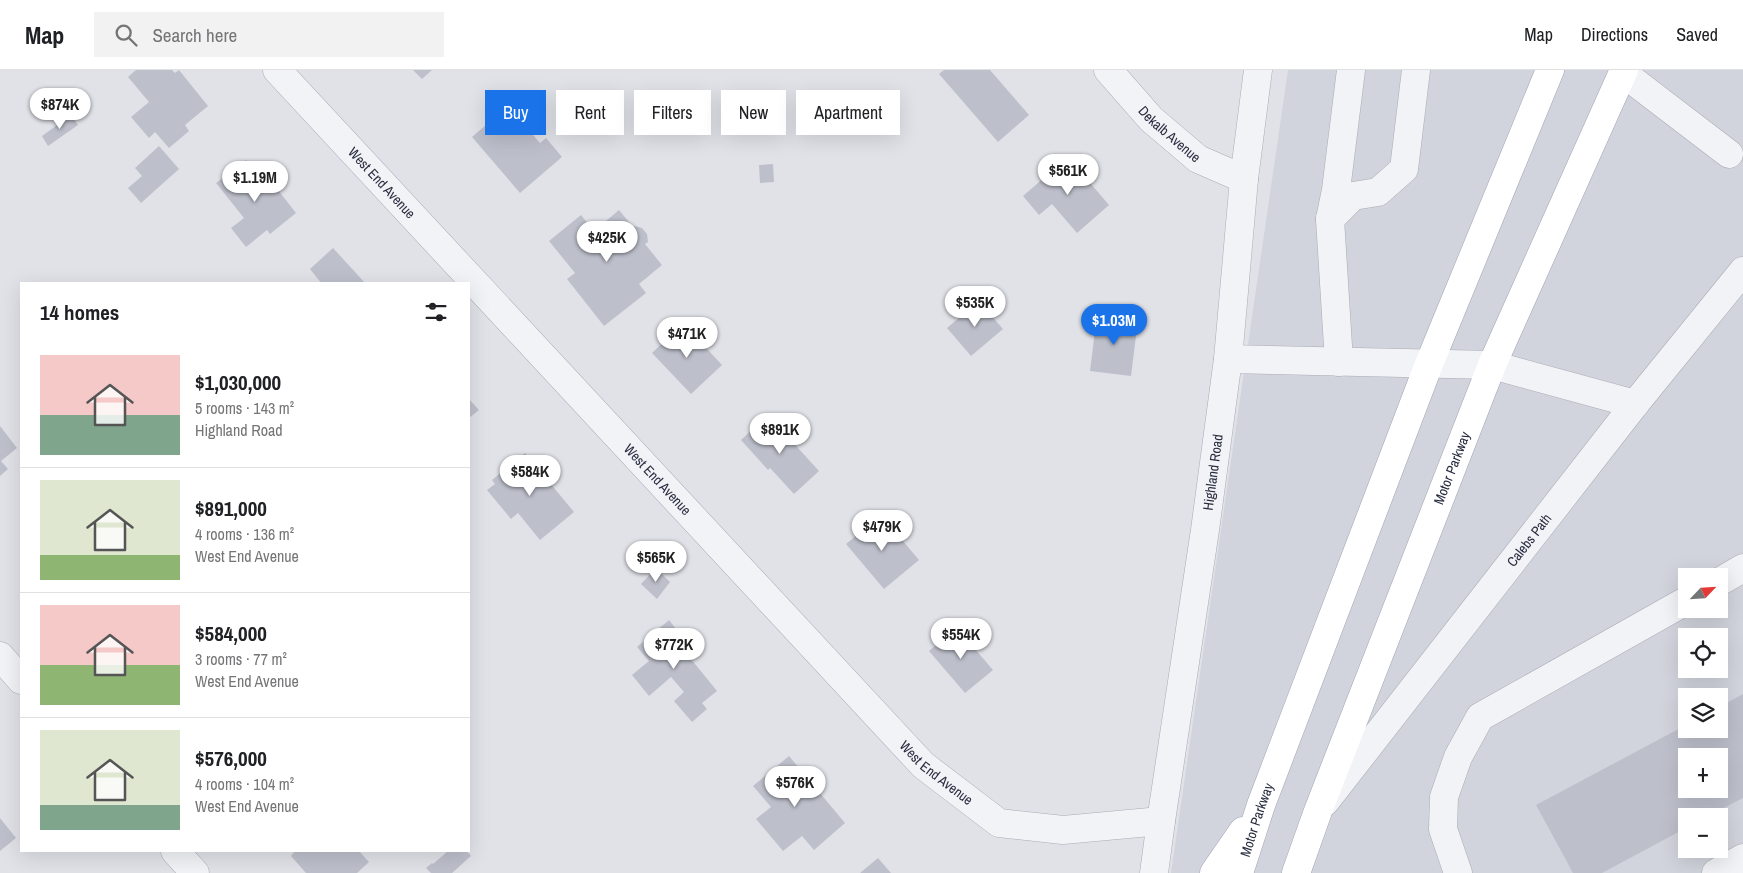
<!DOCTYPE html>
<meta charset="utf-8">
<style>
:root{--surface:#fff;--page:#f2f2f2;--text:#202124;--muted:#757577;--line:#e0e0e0;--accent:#1a73e8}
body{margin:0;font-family:"Archivo Narrow",sans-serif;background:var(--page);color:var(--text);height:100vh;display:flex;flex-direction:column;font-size:19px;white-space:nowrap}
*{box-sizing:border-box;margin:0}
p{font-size:16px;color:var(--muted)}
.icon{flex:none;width:28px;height:28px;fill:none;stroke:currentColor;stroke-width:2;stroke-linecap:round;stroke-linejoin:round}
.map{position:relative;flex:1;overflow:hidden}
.side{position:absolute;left:20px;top:212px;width:450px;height:570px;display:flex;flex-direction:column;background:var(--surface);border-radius:0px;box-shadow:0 5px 20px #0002}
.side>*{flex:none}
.banner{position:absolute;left:485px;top:20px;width:475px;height:45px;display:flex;gap:10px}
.needle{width:32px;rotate:65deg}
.tools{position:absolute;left:1678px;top:498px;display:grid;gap:10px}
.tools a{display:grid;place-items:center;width:50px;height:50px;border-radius:0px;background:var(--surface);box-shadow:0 5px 20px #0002;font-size:25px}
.price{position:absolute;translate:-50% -42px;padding:0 11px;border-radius:18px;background:#fff;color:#222;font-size:16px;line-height:32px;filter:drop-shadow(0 1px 2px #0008)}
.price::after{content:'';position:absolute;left:50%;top:30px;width:15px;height:11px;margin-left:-8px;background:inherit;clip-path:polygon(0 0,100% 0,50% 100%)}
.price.current{background:var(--accent);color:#fff}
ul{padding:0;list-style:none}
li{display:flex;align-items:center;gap:15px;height:125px;padding:0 20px}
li+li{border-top:1px solid var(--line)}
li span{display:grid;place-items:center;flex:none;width:140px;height:100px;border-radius:0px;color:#555}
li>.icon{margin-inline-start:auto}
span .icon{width:60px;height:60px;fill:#fffc;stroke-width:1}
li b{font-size:21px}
h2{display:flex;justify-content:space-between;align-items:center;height:60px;padding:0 20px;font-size:21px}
.pill{padding:0 18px;border-radius:0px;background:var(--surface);box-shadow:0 5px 20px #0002;font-size:18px;line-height:45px}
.pill.current{background:var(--accent);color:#fff}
header{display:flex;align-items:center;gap:30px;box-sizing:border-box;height:70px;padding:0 25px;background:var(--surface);border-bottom:1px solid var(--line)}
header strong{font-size:24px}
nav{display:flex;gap:28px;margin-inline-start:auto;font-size:18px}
.search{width:350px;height:45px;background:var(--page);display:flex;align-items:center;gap:12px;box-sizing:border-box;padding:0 18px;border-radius:0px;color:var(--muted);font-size:19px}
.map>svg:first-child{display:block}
</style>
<header>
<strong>Map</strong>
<div class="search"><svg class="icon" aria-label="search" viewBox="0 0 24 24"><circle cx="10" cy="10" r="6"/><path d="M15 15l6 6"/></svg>Search here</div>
<nav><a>Map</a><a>Directions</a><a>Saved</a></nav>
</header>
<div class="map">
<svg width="1743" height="803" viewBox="0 0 1743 803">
<rect width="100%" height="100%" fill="#e0e2e8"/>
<path fill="#d2d4dd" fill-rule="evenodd" d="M1288 0H1743V803H1171ZM1686 506H1719V539H1686ZM1686 566H1719V599H1686ZM1686 626H1719V659H1686ZM1686 686H1719V719H1686ZM1686 746H1719V779H1686Z"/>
<path fill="#bdc0cb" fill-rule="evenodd" d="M136 0H172L175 3 179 0 208 36 185 55 189 61 169 78 155 62 149 68 131 47 149 32 128 7Z
M413 0H432L422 9Z
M944 0H990L1029 45 998 72 939 4Z
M508 36 540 73 546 68 562 87 520 123 472 67Z
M71 45 78 55 48 76 42 66Z
M159 76 179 99 141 133 128 118 142 106 135 98Z
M1068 87 1109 135 1077 163 1052 134 1039 145 1023 126Z
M246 90 262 110 267 106 296 143 270 164 267 160 246 177 231 158 244 148 216 113Z
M773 94 774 112 760 113 759 95Z
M619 140 633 157 635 156 642 158 647 164 648 172 645 174 662 195 639 214 646 223 604 256 567 209 575 203 549 171 581 145 594 161Z
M333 178 366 214H322L310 199Z
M979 231 1003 259 971 286 947 258Z
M1097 245 1138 250 1131 306 1090 301Z
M683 253 722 295 691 324 652 283Z
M469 329 479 340 469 348Z
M768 345 819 401 794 424 770 398 768 400 741 370Z
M0 356 17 378 1 391 8 399 0 406Z
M525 383 574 442 540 470 518 443 511 449 487 420 495 414 492 410Z
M881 445 919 490 884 519 846 474Z
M656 498 670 512 657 529 641 514Z
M669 550 687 573 685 576 694 587 691 589 717 621 702 633 707 639 692 652 674 631 684 622 671 607 649 626 632 605 649 591 637 577Z
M957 558 993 600 965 623 929 581Z
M1743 624V728L1708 746H1686V758L1602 803H1573L1536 735 1686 655V659H1719V637ZM1686 686H1719V719H1686Z
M789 686 845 753 814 780 802 766 783 781 756 749 771 737 753 716Z
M0 748 16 768 0 781Z
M295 781H359L369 792 357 803H306L291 786Z
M448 781H467L471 786 452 803H431L426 798 432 793 433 794Z
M878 788 891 803H860Z"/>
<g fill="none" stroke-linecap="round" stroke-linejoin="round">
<g stroke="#a9acb5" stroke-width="29">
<g id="minor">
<path id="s1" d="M277 0 923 695 999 753 1063 760 1161 751"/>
<path id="s2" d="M1108 0 1151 49 1198 89 1244 109"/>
<path d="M1623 3 1729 84"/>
<path d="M1330 149 1353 126 1378 122 1404 99 1416 0"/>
<path d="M1228 289 1492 295 1635 334"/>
<path d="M1339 292 1330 149 1336 120 1351 0"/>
<path d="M1719 512 1743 498"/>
<path d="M0 586 21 610"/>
<path id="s3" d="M1325 732 1635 334 1743 201"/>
<path d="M175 781 195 803"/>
<path id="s4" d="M1154 803 1161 751 1205 460 1228 289 1244 109 1258 0"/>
<path d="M1458 803 1443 759 1444 727 1458 687 1480 647 1686 531"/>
<path d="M1716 803 1743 788"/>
</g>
</g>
<g stroke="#9fa4b4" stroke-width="29">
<g id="major">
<path d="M1214 803 1243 761"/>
<path id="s5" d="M1239 803 1261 735 1429 294 1550 0"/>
<path id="s6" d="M1296 803 1318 741 1492 295 1624 0"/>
</g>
</g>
<use href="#minor" stroke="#f2f3f7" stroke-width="28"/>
<use href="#major" stroke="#fff" stroke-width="28"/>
</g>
<g text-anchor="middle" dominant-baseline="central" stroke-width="4" stroke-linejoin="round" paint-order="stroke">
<g font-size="14" fill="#292d3f" stroke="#eff1f6">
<text stroke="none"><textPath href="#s2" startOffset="89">Dekalb Avenue</textPath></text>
<text stroke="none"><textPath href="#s1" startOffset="154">West End Avenue</textPath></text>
<text stroke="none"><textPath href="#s6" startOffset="434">Motor Parkway</textPath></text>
<text stroke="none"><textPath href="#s4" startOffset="405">Highland Road</textPath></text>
<text stroke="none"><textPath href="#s1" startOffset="559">West End Avenue</textPath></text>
<text stroke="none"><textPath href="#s3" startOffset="332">Calebs Path</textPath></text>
<text stroke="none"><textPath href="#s1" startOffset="964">West End Avenue</textPath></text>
<text stroke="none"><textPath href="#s5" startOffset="56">Motor Parkway</textPath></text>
</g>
</g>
</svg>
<div class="tools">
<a><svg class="needle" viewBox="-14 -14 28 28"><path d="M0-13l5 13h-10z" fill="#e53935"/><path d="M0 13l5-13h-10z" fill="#757577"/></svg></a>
<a><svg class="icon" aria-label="locate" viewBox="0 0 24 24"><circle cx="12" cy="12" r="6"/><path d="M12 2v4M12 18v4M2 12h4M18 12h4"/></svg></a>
<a><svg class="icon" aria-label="layers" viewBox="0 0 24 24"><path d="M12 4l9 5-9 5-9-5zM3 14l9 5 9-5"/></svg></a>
<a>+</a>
<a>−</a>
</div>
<b class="price" style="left:60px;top:60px">$874K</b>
<b class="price" style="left:1068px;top:126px">$561K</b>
<b class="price" style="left:255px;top:133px">$1.19M</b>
<b class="price" style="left:607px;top:193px">$425K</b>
<b class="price" style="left:975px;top:258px">$535K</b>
<b class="price current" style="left:1114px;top:276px">$1.03M</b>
<b class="price" style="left:687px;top:289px">$471K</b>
<b class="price" style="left:780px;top:385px">$891K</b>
<b class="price" style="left:530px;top:427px">$584K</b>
<b class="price" style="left:882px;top:482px">$479K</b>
<b class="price" style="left:656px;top:513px">$565K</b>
<b class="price" style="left:961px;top:590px">$554K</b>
<b class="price" style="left:674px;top:600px">$772K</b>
<b class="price" style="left:795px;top:738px">$576K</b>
<div class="banner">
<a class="pill current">Buy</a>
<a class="pill">Rent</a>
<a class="pill">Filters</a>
<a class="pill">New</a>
<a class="pill">Apartment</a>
</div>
<section class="side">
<h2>14 homes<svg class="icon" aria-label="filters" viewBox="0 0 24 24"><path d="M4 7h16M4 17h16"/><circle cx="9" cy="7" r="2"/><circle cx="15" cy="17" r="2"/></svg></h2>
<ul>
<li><span style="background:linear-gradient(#f6c9c9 60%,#7fa58c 0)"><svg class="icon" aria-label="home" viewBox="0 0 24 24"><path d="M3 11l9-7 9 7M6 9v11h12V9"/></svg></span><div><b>$1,030,000</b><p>5 rooms · 143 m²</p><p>Highland Road</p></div></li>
<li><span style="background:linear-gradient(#dfe7d0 75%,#8fb573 0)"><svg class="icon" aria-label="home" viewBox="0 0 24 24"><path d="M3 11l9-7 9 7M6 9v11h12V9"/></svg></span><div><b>$891,000</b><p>4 rooms · 136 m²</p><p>West End Avenue</p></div></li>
<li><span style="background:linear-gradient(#f6c9c9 60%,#8fb573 0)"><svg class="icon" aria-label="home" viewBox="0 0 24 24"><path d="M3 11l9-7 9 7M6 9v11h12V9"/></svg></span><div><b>$584,000</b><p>3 rooms · 77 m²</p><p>West End Avenue</p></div></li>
<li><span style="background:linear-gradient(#dfe7d0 75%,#7fa58c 0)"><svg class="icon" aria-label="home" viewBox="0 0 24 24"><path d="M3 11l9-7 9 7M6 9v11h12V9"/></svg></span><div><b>$576,000</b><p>4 rooms · 104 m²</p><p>West End Avenue</p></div></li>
</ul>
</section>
</div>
